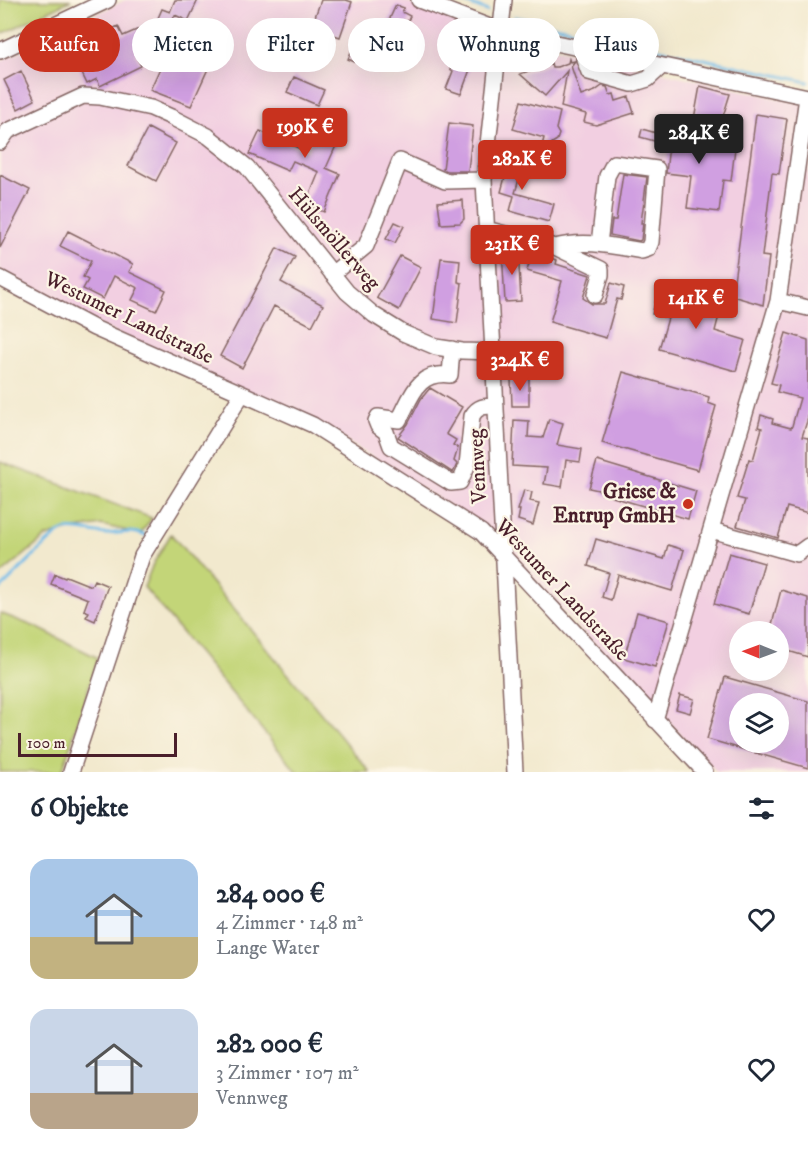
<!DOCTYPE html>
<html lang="de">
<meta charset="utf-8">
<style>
:root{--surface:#fff;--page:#f6f6f7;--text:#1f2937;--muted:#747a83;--accent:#c8321e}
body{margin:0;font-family:"IM FELL DW Pica",serif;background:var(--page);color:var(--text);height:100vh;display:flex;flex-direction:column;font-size:22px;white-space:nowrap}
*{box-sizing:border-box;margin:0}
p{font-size:20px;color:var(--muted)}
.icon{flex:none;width:33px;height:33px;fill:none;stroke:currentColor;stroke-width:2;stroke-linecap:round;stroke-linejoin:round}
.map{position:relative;height:772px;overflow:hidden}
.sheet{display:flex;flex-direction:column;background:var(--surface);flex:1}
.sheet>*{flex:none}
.hud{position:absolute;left:18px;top:18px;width:772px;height:54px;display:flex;gap:12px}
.needle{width:39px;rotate:271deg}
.tools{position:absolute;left:729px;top:621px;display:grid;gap:12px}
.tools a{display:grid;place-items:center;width:60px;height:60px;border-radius:50%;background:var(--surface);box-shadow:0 6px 24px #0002;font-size:30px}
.scale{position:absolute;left:18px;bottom:15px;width:159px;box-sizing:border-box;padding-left:6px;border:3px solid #4a1f2b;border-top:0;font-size:16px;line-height:21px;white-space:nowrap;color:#4a1f2b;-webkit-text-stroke:4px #fcf5e5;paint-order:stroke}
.price{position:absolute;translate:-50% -51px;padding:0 14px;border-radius:6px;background:var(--accent);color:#fff;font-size:20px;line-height:39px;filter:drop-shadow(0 2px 3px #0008)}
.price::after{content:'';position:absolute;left:50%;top:36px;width:18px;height:14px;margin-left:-9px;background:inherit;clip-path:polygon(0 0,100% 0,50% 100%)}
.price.on{background:#222;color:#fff}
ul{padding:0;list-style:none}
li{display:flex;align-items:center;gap:18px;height:150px;padding:0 30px}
li span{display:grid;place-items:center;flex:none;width:168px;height:120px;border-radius:18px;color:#555}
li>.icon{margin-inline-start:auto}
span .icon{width:72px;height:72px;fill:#fffc;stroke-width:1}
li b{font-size:26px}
h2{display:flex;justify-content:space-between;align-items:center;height:72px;padding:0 30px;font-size:26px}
.tag{padding:0 21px;border-radius:27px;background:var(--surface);box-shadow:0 6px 24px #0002;font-size:21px;line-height:54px}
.tag.on{background:var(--accent);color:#fff}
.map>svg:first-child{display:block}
</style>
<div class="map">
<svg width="808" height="772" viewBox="0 0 808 772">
<rect width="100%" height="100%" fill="#fcf5e5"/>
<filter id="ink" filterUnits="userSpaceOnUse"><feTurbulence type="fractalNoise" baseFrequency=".0167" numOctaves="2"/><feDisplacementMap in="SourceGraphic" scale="12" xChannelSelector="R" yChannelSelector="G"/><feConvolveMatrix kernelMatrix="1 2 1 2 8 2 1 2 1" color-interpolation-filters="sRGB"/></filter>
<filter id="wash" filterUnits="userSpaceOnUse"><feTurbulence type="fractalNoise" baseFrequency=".008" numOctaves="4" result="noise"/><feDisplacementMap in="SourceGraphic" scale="24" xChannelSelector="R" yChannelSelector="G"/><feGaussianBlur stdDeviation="1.35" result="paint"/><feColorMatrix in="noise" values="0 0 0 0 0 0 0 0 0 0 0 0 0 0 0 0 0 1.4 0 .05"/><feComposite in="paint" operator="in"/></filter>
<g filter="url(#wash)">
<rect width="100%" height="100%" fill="#f2e9ce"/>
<path fill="#f2cfe1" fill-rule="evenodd" d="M125 0H400L487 33 808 105V772H717L483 527 345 440 97 324 0 271V61ZM740 632H778V670H740ZM740 704H778V742H740Z"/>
<path fill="#c3d578" stroke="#867a52" stroke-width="1.5" d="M0 0H71L0 35Z
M0 462 152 518 141 534 101 525 69 530 46 537 0 575Z
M171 534 370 772H297L144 587 153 564Z
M0 613 38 628 98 658 62 772H0Z"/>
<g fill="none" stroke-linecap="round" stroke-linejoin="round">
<path stroke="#70bbe9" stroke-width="3" d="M459 0 487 11
M515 17 808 82
M0 589C13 578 53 533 65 530 79 527 93 534 107 534 122 533 134 529 148 537"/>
</g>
<g id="blocks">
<path fill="#d09fe1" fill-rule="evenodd" d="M175 0H198L188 21 175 15 171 23 158 18 162 9 170 12Z
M321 0H346L352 2 340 37 331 34 325 47 307 39Z
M396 5 404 8 402 12 410 16 396 49 387 45 375 71 348 59 364 22 384 31Z
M148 25 156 42 135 53 141 66 100 86 97 79 87 84 68 44 90 33 93 39 118 26 123 36Z
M462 39 479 45 461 94 446 89 453 71 450 69Z
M203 42 217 49 191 106 150 90 167 53 193 65Z
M569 59 570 62 575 61 571 66 581 96 595 91 602 86 607 87 610 95 614 94 616 101 629 97 634 113 596 125 584 122 586 114 561 107 567 71 545 96 520 74 551 63 552 67H557L568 63Z
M21 71 35 100 18 109 4 80Z
M294 77 324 90 317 105 287 92Z
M700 86 730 94 720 126 694 119Z
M521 101 560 112 556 129 559 134 557 140 552 143 548 159 539 157 544 138 513 129Z
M756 114 787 119 779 174 772 173 762 256 769 257 763 305 732 296Z
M321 120 343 130 326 168 340 174 324 212 306 204 319 172 293 161 288 171 249 154 260 131 307 152Z
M449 123 473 126 468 171H447L443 169Z
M148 128 176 143 156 181 128 166Z
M642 129 674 138 675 133 736 140 731 181 723 180 719 212 687 208 691 176 666 173 669 145 640 137Z
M505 153 525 158 515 193 554 204 549 222 510 211 514 196 501 192 505 177 499 176Z
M623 174 647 177 641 223H643L641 240 639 241 610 235 612 220H616Z
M0 175 30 190 0 248Z
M463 200 464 219 460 223 441 224 438 202Z
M395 222 404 226 395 243 386 239Z
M68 231 133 264 129 272 166 290 156 311 132 300 138 288 114 276 103 299 83 289 88 280 83 277 91 261 60 246Z
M277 248 295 257 281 282 323 305 312 326 274 306 242 368 220 356Z
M518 249 521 301 505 302 502 250Z
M532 253 557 260 556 264 590 275 583 298 592 304H605L611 283 624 287 621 300 617 299 606 338 550 322 562 281 527 271Z
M400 256 421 267 399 310 377 298Z
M441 258 460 260 458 282 462 283 457 323 433 319Z
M660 286 722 304 715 331 745 340 736 371 659 349 668 318 652 314Z
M786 333 808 340V418L802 437 808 438V513L787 507 778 538 737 526 745 500 737 498 749 459 753 460 762 428 758 427 761 415 773 419 772 423 791 428 792 426 800 398 777 392 779 385 771 383Z
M623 372 709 397 708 403 716 406 698 470 602 443Z
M529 378V406H512L511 379Z
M430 388 462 407 446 434 456 440 453 445 458 448 454 461 457 464 453 473 398 437 408 424 421 399Z
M549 419 563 423 557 445 582 449 580 462 566 460 562 487 544 484 547 468 512 466 514 420 529 421 528 437 543 438Z
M597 461 696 491 688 519 602 494 603 491 589 488Z
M524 490 532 492 530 501 539 503 533 525 518 520 520 510H518Z
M596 539 664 559 668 545 684 550 672 591 618 575 611 600 602 597 609 573 588 566Z
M729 553 764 563 749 614 714 604Z
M55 574 65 578 66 576 91 586 94 580 108 586 95 621 86 617 89 612 84 610 88 599 51 584Z
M781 590 808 598V657L778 648V632H770Z
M637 612 669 621 655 667 624 658Z
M725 677 808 701V768L707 739ZM740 704H778V742H740Z
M680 695 694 699 690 713 676 709Z"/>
</g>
</g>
<g filter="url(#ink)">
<use href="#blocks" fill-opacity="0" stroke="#856664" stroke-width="1.5"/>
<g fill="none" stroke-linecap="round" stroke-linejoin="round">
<g stroke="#856664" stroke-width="18">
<path id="minor" d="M419 0 500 31 808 97
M504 0 484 180 515 772
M585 49 584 59 589 72 632 84 648 79 662 66
M0 51 108 0
M0 142 8 131 83 96 100 97 151 108 171 117 208 136 247 167 347 292 374 315 403 333 436 347 462 351 493 352
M486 229 555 247 601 269V275L595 295
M555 247C584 239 613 246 642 251L648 249 651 242 657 169 614 163 607 176 599 244
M332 274 366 246 400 161 445 181 484 180
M0 278 94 328 313 425 481 532 705 772
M778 301 808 308
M452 349 450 375C417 371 412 396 399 420L378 417 376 421 378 426 386 432 391 446 451 483 460 482 467 466 472 416C478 406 484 406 496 406
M711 530 797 554 808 546
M655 720 778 301 807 97
M71 772 142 556 242 394"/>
</g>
<use href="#minor" stroke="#fff" stroke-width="15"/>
</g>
</g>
<circle fill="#c8321e" stroke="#fcf5e5" stroke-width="2" cx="688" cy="504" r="6"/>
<g text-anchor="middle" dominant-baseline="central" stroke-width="4.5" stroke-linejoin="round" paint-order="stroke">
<g font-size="21" fill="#4a1f2b" stroke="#fcf5e5">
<text transform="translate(334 239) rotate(49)">Hülsmöllerweg</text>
<text transform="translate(129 318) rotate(26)">Westumer Landstraße</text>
<text transform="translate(478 466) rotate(-93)">Vennweg</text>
<text transform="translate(562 590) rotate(47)">Westumer Landstraße</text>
</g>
<g font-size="21" font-weight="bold" fill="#4a1f2b" stroke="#fcf5e5" text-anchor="end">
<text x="676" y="492">Griese &amp;<tspan x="676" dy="24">Entrup GmbH</tspan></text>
</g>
</g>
</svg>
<div class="tools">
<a><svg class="needle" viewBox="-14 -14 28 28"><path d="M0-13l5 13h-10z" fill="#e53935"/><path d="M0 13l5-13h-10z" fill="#747a83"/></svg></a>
<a><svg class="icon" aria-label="layers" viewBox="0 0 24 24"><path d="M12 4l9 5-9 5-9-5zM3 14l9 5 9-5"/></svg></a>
</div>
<div class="scale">100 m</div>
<b class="price" style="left:305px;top:159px">199K €</b>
<b class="price on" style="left:699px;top:165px">284K €</b>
<b class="price" style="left:522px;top:191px">282K €</b>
<b class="price" style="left:512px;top:276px">231K €</b>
<b class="price" style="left:696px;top:330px">141K €</b>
<b class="price" style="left:520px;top:392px">324K €</b>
<div class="hud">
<a class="tag on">Kaufen</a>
<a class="tag">Mieten</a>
<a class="tag">Filter</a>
<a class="tag">Neu</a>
<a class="tag">Wohnung</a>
<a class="tag">Haus</a>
</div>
</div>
<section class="sheet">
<h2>6 Objekte<svg class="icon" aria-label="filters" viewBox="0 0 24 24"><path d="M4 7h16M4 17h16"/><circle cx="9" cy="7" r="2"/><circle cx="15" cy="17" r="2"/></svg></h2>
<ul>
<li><span style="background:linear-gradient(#a9c7e8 65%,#c2b280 0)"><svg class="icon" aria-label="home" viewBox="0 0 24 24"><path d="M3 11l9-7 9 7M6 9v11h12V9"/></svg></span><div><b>284 000 €</b><p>4 Zimmer · 148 m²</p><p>Lange Water</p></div><svg class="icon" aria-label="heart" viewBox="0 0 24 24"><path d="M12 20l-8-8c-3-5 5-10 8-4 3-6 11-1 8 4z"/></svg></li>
<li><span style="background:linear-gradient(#c9d6e8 70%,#b9a48a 0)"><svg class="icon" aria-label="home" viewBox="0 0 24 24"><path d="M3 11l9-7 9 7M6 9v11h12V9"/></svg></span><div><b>282 000 €</b><p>3 Zimmer · 107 m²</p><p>Vennweg</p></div><svg class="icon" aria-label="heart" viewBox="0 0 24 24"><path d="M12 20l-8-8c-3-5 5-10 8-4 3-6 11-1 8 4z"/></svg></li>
</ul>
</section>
